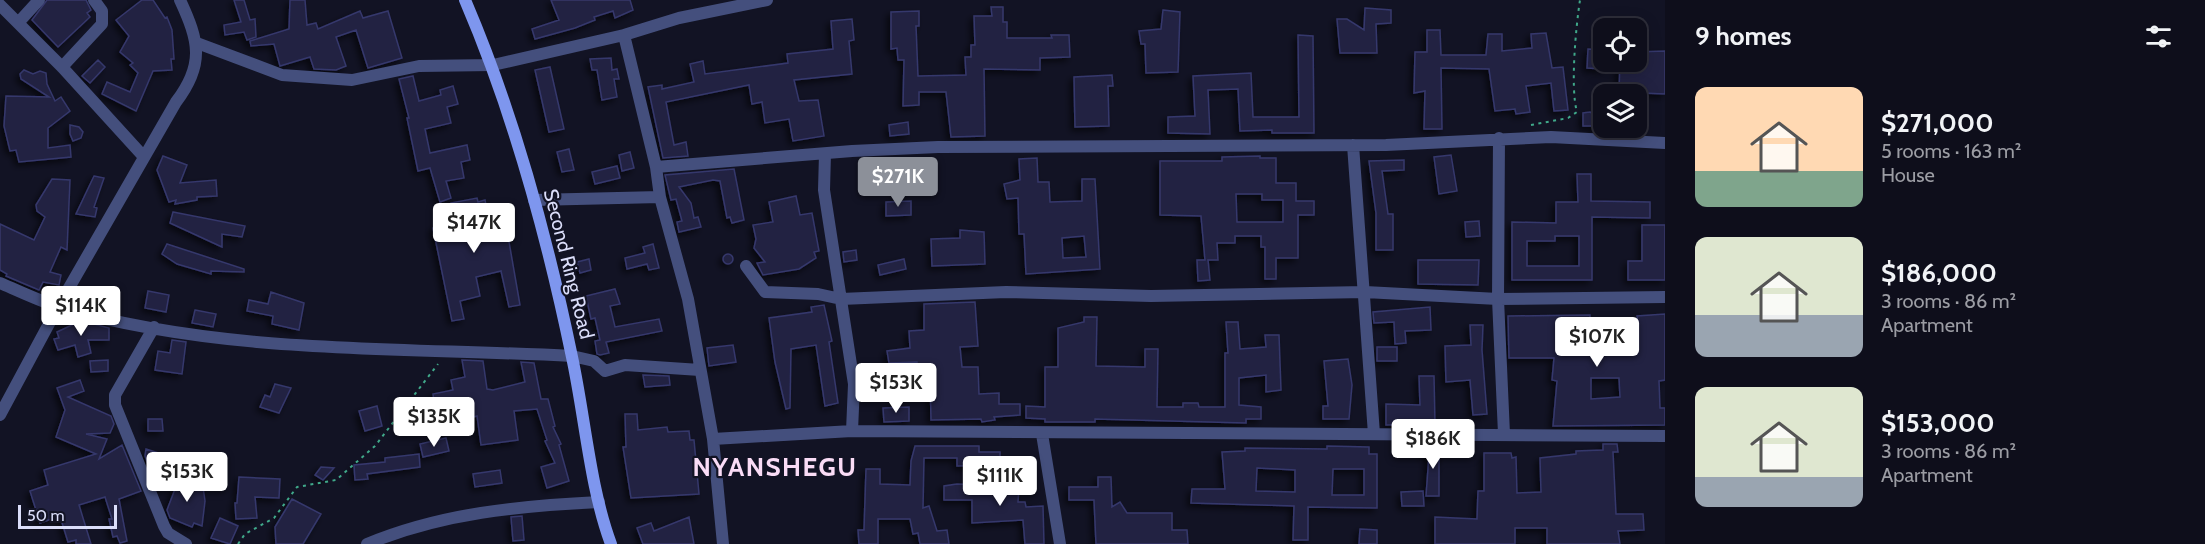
<!DOCTYPE html>
<meta charset="utf-8">
<style>
:root{--surface:#0e0e1b;--page:#171724;--text:#f1f3f6;--muted:#9b9ca3;--line:#2e2e3a;--accent:#8c9099}
body{margin:0;font-family:Cabin,sans-serif;background:var(--page);color:var(--text);height:100vh;display:flex;flex-direction:column;font-size:22px;white-space:nowrap}
*{box-sizing:border-box;margin:0}
p{font-size:20px;color:var(--muted)}
.icon{flex:none;width:33px;height:33px;fill:none;stroke:currentColor;stroke-width:2;stroke-linecap:round;stroke-linejoin:round}
.map{position:relative;flex:1;overflow:hidden}
.details{display:flex;flex-direction:column;background:var(--surface);width:540px}
.details>*{flex:none}
.tools{position:absolute;left:1593px;top:18px;display:grid;gap:12px}
.tools a{display:grid;place-items:center;width:54px;height:54px;border-radius:12px;background:var(--surface);box-shadow:0 3px 15px #0003,0 0 0 2px var(--line);font-size:30px}
.scale{position:absolute;left:18px;bottom:15px;width:99px;box-sizing:border-box;padding-left:6px;border:3px solid #dbdefa;border-top:0;font-size:16px;line-height:21px;white-space:nowrap;color:#dbdefa;-webkit-text-stroke:4px #121324;paint-order:stroke}
.price{position:absolute;translate:-50% -51px;padding:0 14px;border-radius:6px;background:#fff;color:#222;font-size:20px;line-height:39px;filter:drop-shadow(0 2px 3px #0008)}
.price::after{content:'';position:absolute;left:50%;top:36px;width:18px;height:14px;margin-left:-9px;background:inherit;clip-path:polygon(0 0,100% 0,50% 100%)}
.price.selected{background:var(--accent);color:#fff}
ul{padding:0;list-style:none}
li{display:flex;align-items:center;gap:18px;height:150px;padding:0 30px}
li span{display:grid;place-items:center;flex:none;width:168px;height:120px;border-radius:12px;color:#555}
li>.icon{margin-inline-start:auto}
span .icon{width:72px;height:72px;fill:#fffc;stroke-width:1}
li b{font-size:26px}
h2{display:flex;justify-content:space-between;align-items:center;height:72px;padding:0 30px;font-size:26px}
main{display:flex;flex:1;min-height:0}
.map>svg:first-child{display:block}
</style>
<main>
<div class="map">
<svg width="1665" height="544" viewBox="0 0 1665 544">
<defs>
<filter id="shadow"><feDropShadow dx="-3.5" dy="3.5" stdDeviation="3" flood-color="#0009"/></filter>
</defs>
<rect width="100%" height="100%" fill="#121324"/>
<path fill="#212243" stroke="#36386c" stroke-width="1.5" fill-rule="evenodd" filter="url(#shadow)" d="M47 0H86L91 10 87 13 90 17 58 47 32 20Z
M142 0H153L165 18 167 17 172 30 174 59H171L172 70 153 71 136 111 102 94 107 82 130 92 138 73 130 65 133 63 120 52 129 36 116 20Z
M234 0H244L250 20 255 19 256 37 247 40 244 32 225 35 224 25 241 22Z
M290 0H305L307 25 316 23 318 29 360 11 363 18 388 11 402 58 368 68 356 30 336 37 346 66 336 70 314 69 310 57 280 66 274 44 251 46 250 41 289 29Z
M551 0H630L633 10 615 18 613 11 594 17 595 20 575 28 535 39 532 29 559 20Z
M991 7H1003V22H1007V38H1052L1051 35H1069L1070 57 1040 58V70L984 69 985 136 951 137 946 92H919V105L903 106 904 60H898L897 48 891 49V12L919 11V26H916L918 76 966 75 965 57H971V45H975L974 16H992Z
M1365 8 1391 10V23L1376 24 1377 53H1340L1337 19H1347L1364 30Z
M1163 10 1180 12 1178 72 1146 73 1145 44H1141L1139 31 1161 29Z
M852 19 854 40 849 41 852 74 794 80 799 101 818 100 824 136 793 141 789 119 765 123 762 102 752 104 749 85 666 102 674 145 686 142 688 156 663 158 648 87 662 85V89L694 82 690 64 703 61 705 74 788 63 787 54 833 49 831 21Z
M1427 30H1440L1441 55H1486L1488 34H1502V51L1532 48 1531 34 1546 33 1552 68 1563 67 1568 110 1554 111 1551 83 1526 86 1530 112 1516 114 1515 109 1495 111 1489 69 1441 68 1442 129H1424L1425 91 1414 93 1415 52H1427Z
M1298 35 1313 36 1314 133H1272V130L1240 131 1238 89 1208 90 1210 134 1168 133V117L1195 116 1193 76 1251 73 1253 117H1299Z
M1588 49 1604 50V69L1587 68Z
M1665 51V94L1619 92 1620 62H1637V52Z
M611 58 612 70 617 69 619 79H614L617 97 602 100 597 70H592L590 59Z
M98 60 105 67 90 83 82 76Z
M550 67 564 129 549 132 535 70Z
M24 70 33 74 40 71 46 73 47 84 55 101 61 97 70 111 48 128V148L70 145 71 157 19 162 16 150 10 151 4 126 6 96 49 97 21 79 20 74Z
M1112 75 1113 86H1108L1109 126 1075 127 1074 77Z
M413 76 419 101 441 95 440 90 453 86 458 104 447 107 451 123 425 129 430 153 467 145 470 160 461 162 464 178 446 181 451 198 440 202 430 168 418 171 407 118H409L399 79Z
M1590 112 1604 120V132L1591 126H1583V113Z
M908 122 909 134 890 136 889 125Z
M70 125 79 127 83 132 81 138 73 141 70 134Z
M569 149 574 170 562 172 557 152Z
M630 152 634 168 622 171 619 155Z
M1451 155 1457 191 1439 194 1434 157Z
M163 156 187 165 180 183 216 180 217 196 197 197V200L175 204 176 200 169 202 157 170Z
M1260 156V158H1276V183H1296V201H1314V215H1298V258H1276V279H1265V247H1261V236H1235V243H1217L1218 260H1208L1210 280 1198 281 1197 260H1205L1201 216 1160 215V161H1222V157ZM1236 194H1262V200H1283V222H1237Z
M1037 158 1038 182H1049L1050 202 1082 201V179H1095L1100 269 1026 274 1024 234H1019L1018 198 1007 199 1004 184 1020 180 1019 159ZM1084 236 1086 257 1063 258 1062 238Z
M1404 160V170L1382 171 1388 214H1393V250H1376V213L1369 161Z
M617 166 620 178 595 184 592 172Z
M734 169 744 220 732 223 730 217 727 218 720 181 713 180 679 187 691 203 694 218 698 217 701 227 679 232 677 222 682 221 676 199 671 200 665 175Z
M1577 174H1591V201L1650 202V218L1592 217V280H1512V222L1556 223V202H1578ZM1555 236H1579V266H1527V241H1555Z
M94 176 104 178 94 207 97 208 95 217 76 214Z
M52 179 70 180 67 250 61 247 50 272 61 275 59 285 43 282 39 290 6 276 7 274 0 270V224L34 240 45 217 37 211 36 205Z
M796 196 800 215 812 213 819 251 814 252 816 258 799 269 763 275 757 263 765 262 754 248 756 239 753 225 773 222 769 202Z
M477 198 478 202 485 200 488 216 504 213 520 305 509 307 501 271 476 277 480 296 460 301 464 319 452 321 433 228 455 224 451 203Z
M911 201V215L886 216V202Z
M173 212 245 226 242 237 222 234V247L170 223Z
M1479 221 1480 236 1466 237 1465 222Z
M1642 225H1665V280H1628V261H1642Z
M960 230 984 232 985 264 932 266 931 239 960 238Z
M167 244 244 269V272L211 271V274L177 264 162 254Z
M653 244 659 268 649 270 647 264 627 269 625 258 645 253 643 247Z
M856 250 857 260 844 262 843 252Z
M723 259a5 5 0 1 1 10 0a5 5 0 1 1-10 0Z
M589 259 591 270 580 273 577 262Z
M904 259 906 269 880 275 878 265Z
M1418 260H1479L1478 285 1418 284Z
M615 289 620 304 610 306 615 327 659 319 662 331 606 342 609 353 600 355 597 354 595 341 600 340 595 318 591 319 586 296Z
M148 291 169 295 166 312 145 308Z
M271 292 304 303 299 330 272 324 273 316 247 311 249 300 268 304Z
M975 302 978 346 960 347 962 367H978L979 394 999 393V404H1020V415L994 417 995 420 982 422 981 419 931 420 930 372 918 373 917 362 889 363 887 351 910 348 909 331 924 330V304Z
M824 305 832 341 829 342 838 403 825 406 816 345 791 349 790 408 786 409 775 362 769 318 812 312 811 307Z
M1430 307 1431 330 1405 331 1406 343 1395 344 1394 322 1374 323 1373 312Z
M195 310 216 314 213 327 192 323Z
M1665 314V380L1659 381 1660 408H1665V425L1553 426 1557 381 1552 380 1554 358H1509L1508 316 1590 315V347H1618L1617 326 1638 325 1637 316ZM1591 378H1619L1620 397 1591 399Z
M1084 317H1097L1096 366 1145 367V349H1158L1157 407H1183V403H1198L1199 407H1225V353H1228L1226 322H1238L1240 349 1266 347 1265 335H1279L1281 390 1266 392V375L1239 378V405L1261 407V419H1246V423L1095 419V422H1045V419L1026 418V406L1045 407V367H1058V328L1084 322Z
M74 324H94L109 328V340H88L91 353 78 357 75 345 58 350 54 339 59 338 57 332Z
M1470 325H1483L1482 350 1487 414 1473 415 1470 380 1446 382 1445 346 1471 345Z
M172 340 186 342 182 374 155 370 158 351 170 353Z
M733 345 736 362 709 366 707 348Z
M1377 347H1397V361H1377Z
M1348 359 1352 385 1349 419H1323V406H1328L1324 361Z
M108 360V371L91 372 90 361Z
M462 360 483 361 487 389 493 390 525 382 521 362 534 363 541 399H548L555 426 553 427 561 444 559 445 569 481 547 488 541 467 555 463 545 441 547 440 537 409 514 411 518 440 481 445 477 416 473 417 469 402 435 408 433 394 453 390 451 380 465 377Z
M643 375 669 376 670 385 645 387Z
M1419 376H1434L1435 424 1386 425V404L1420 405Z
M80 380 84 391 68 397 111 416 114 424 110 433 86 434 107 439 99 459 122 445 141 491 119 499 127 541 120 543 117 536 113 537 109 519H112L105 497 79 505 91 544H76V540L68 542 60 516 40 523 30 491 48 485 44 470 96 454 56 437 65 410 57 388Z
M275 384 291 388 279 413 260 407 265 395 270 397Z
M377 406 382 426 365 431 359 411Z
M909 407V421L884 422 883 408Z
M625 414H637L638 430 667 427 668 432 689 431 690 440H694L699 494 631 498 623 447H626Z
M148 419H162L163 431H148Z
M446 438 449 451 423 457 420 444Z
M1603 444H1617L1618 452H1613L1616 514H1643L1644 530 1618 531 1620 544H1547V528H1515V544H1435V517L1477 519 1478 491H1484V453H1511L1512 458 1516 457 1517 493 1541 492 1540 458 1576 454V451L1603 450Z
M1425 445H1439V496H1426L1429 455H1425Z
M915 446H979V452H1000V465L957 466V458H924L923 508 929 506 937 531 947 530 949 544H920L918 533 913 534 910 519H878V544H859L858 530H864L866 469H880V484L910 485 911 461Z
M1327 446 1369 447V454H1377V508L1308 507V540H1293L1294 506 1191 503 1192 489H1225L1222 452 1245 451V448L1327 449ZM1257 468 1295 470V492L1256 491ZM1333 469H1364V495H1332Z
M146 449 186 462 178 478 156 485 145 456Z
M419 454 420 467 367 474 368 479 355 480 354 465 385 462V458Z
M321 467 334 468 323 480 315 475Z
M500 470 502 483 475 487 473 474Z
M180 476 203 487 205 501 202 526 194 523 192 527 170 518 167 510Z
M239 477 280 479 279 498 255 497 257 518 236 519 235 503H237Z
M1098 477H1111L1112 507 1120 502 1127 513H1172V530H1187L1188 544H1096L1094 500H1069V487H1098Z
M957 484 1019 486 1018 502H1025L1026 507 1043 506 1044 544H1025L1023 520 972 523V500H944V486Z
M1423 491 1424 506H1402L1401 492Z
M292 499 321 514 303 544H276L275 527Z
M522 516 524 540 513 541 511 517Z
M689 517 694 544H643L637 528 651 523 654 531Z
M220 518 238 526 230 544 211 538Z
M1360 529 1377 530V544H1359Z"/>
<g fill="none" stroke-linecap="round" stroke-linejoin="round">
<path stroke="#40a98a" stroke-width="2" stroke-dasharray="3 4.5" stroke-linecap="butt" d="M1531 125 1568 118 1577 112C1570 88 1576 26 1580 0
M238 544 245 534 274 518 297 487 336 480 375 446 438 364"/>
<path stroke="#444f7d" stroke-width="12" d="M0 5 62 67 144 157
M18 23 39 0
M624 35 656 167 660 197 688 299 713 439 723 544
M197 43 282 75 352 80 419 66 493 65 624 35 679 18 767 0
M62 67 102 24V11L94 0
M1499 138 1498 299 1504 434
M1353 145 1374 434
M825 154 824 190 854 384 852 431
M656 167 852 151 938 147 1386 145 1551 137 1665 143
M534 200 660 197
M746 266 765 292 818 294 841 299 1006 292 1151 296 1365 292 1498 299 1665 297
M0 283C19 291 39 301 59 307 225 355 401 347 572 356L594 361 605 371 625 365 700 370
M154 327 115 395V405L164 526 168 533 186 544
M0 415 58 307 176 102C205 64 199 41 180 0
M1042 434 1060 544
M713 439 852 431 1665 436
M367 544C442 513 519 506 599 502"/>
<path stroke="#7e96ee" stroke-width="12" d="M465 0C514 114 547 236 572 357 585 417 590 488 611 544"/>
</g>
<g text-anchor="middle" dominant-baseline="central" stroke-width="4.5" stroke-linejoin="round" paint-order="stroke">
<g font-size="20" fill="#dbdefa" stroke="#121324">
<text transform="translate(569 264) rotate(76)">Second Ring Road</text>
</g>
<g font-size="26" font-weight="bold" letter-spacing="1.5" fill="#fadcf6" stroke="#121324">
<text x="775" y="467">NYANSHEGU</text>
</g>
</g>
</svg>
<div class="tools">
<a><svg class="icon" aria-label="locate" viewBox="0 0 24 24"><circle cx="12" cy="12" r="6"/><path d="M12 2v4M12 18v4M2 12h4M18 12h4"/></svg></a>
<a><svg class="icon" aria-label="layers" viewBox="0 0 24 24"><path d="M12 4l9 5-9 5-9-5zM3 14l9 5 9-5"/></svg></a>
</div>
<div class="scale">50 m</div>
<b class="price selected" style="left:898px;top:208px">$271K</b>
<b class="price" style="left:474px;top:254px">$147K</b>
<b class="price" style="left:81px;top:337px">$114K</b>
<b class="price" style="left:1597px;top:368px">$107K</b>
<b class="price" style="left:896px;top:414px">$153K</b>
<b class="price" style="left:434px;top:448px">$135K</b>
<b class="price" style="left:1433px;top:470px">$186K</b>
<b class="price" style="left:187px;top:503px">$153K</b>
<b class="price" style="left:1000px;top:507px">$111K</b>
</div>
<section class="details">
<h2>9 homes<svg class="icon" aria-label="filters" viewBox="0 0 24 24"><path d="M4 7h16M4 17h16"/><circle cx="9" cy="7" r="2"/><circle cx="15" cy="17" r="2"/></svg></h2>
<ul>
<li><span style="background:linear-gradient(#ffd9b3 70%,#7fa58c 0)"><svg class="icon" aria-label="home" viewBox="0 0 24 24"><path d="M3 11l9-7 9 7M6 9v11h12V9"/></svg></span><div><b>$271,000</b><p>5 rooms · 163 m²</p><p>House</p></div></li>
<li><span style="background:linear-gradient(#dfe7d0 65%,#9aa5b1 0)"><svg class="icon" aria-label="home" viewBox="0 0 24 24"><path d="M3 11l9-7 9 7M6 9v11h12V9"/></svg></span><div><b>$186,000</b><p>3 rooms · 86 m²</p><p>Apartment</p></div></li>
<li><span style="background:linear-gradient(#dfe7d0 75%,#9aa5b1 0)"><svg class="icon" aria-label="home" viewBox="0 0 24 24"><path d="M3 11l9-7 9 7M6 9v11h12V9"/></svg></span><div><b>$153,000</b><p>3 rooms · 86 m²</p><p>Apartment</p></div></li>
</ul>
</section>
</main>
